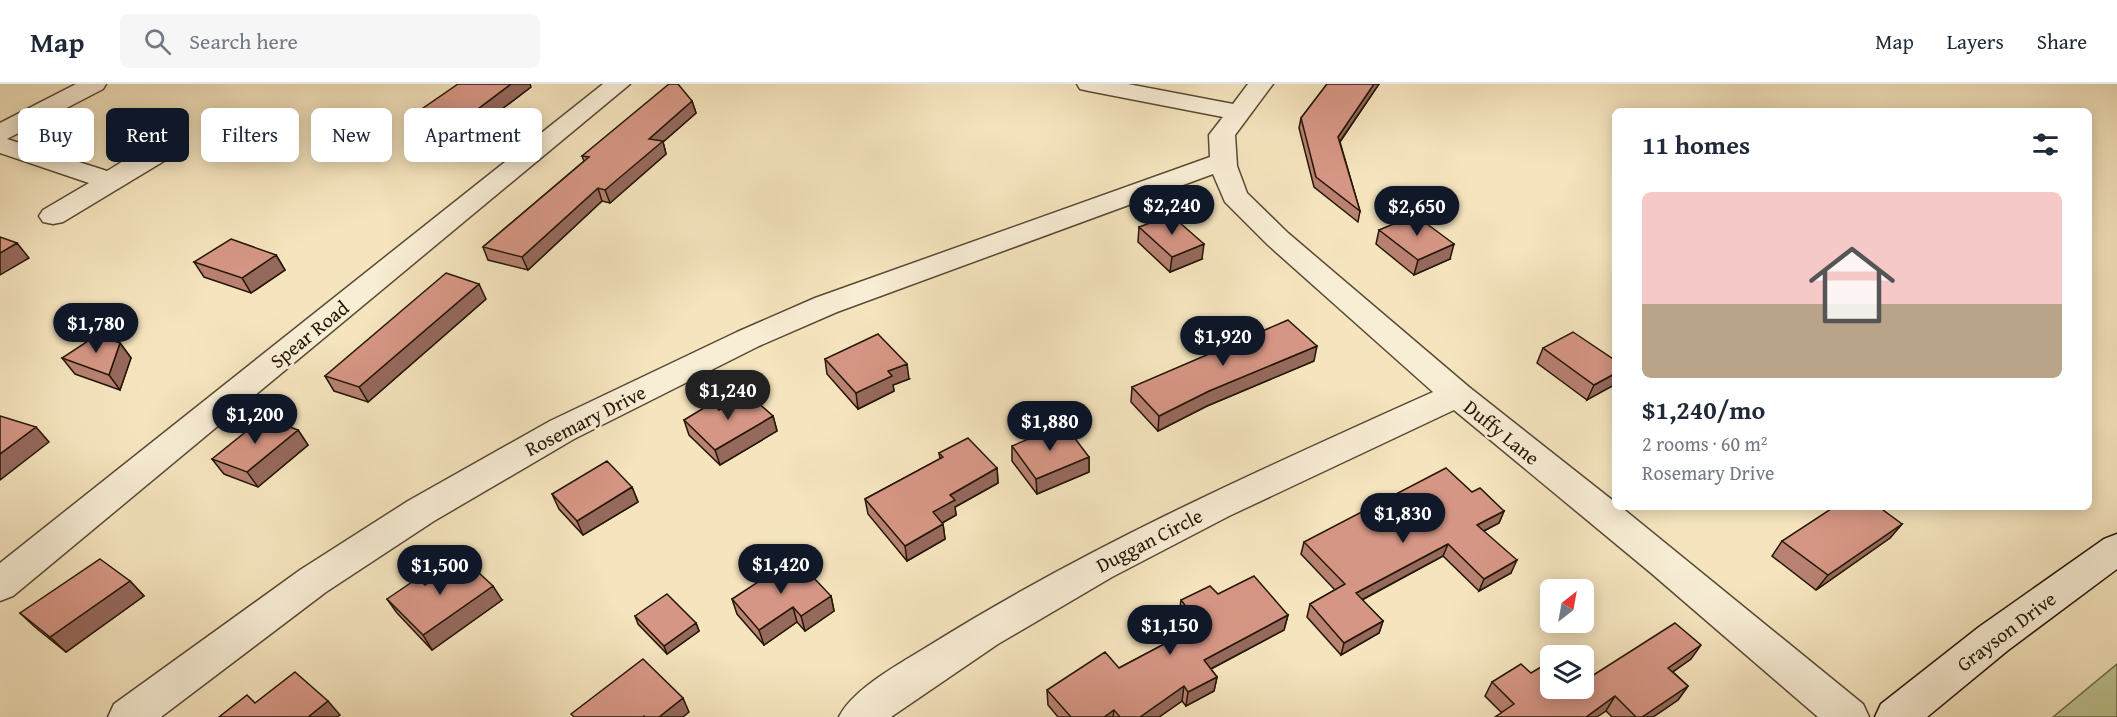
<!DOCTYPE html>
<meta charset="utf-8">
<style>
:root{--surface:#fff;--page:#f6f6f7;--text:#1f2937;--muted:#747a83;--line:#e0e1e3;--accent:#111827}
body{margin:0;font-family:"Gentium Book Plus",serif;background:var(--page);color:var(--text);height:100vh;display:flex;flex-direction:column;font-size:22px;white-space:nowrap}
*{box-sizing:border-box;margin:0}
p{font-size:20px;color:var(--muted)}
.icon{flex:none;width:33px;height:33px;fill:none;stroke:currentColor;stroke-width:2;stroke-linecap:round;stroke-linejoin:round}
.map{position:relative;flex:1;overflow:hidden}
.sheet{position:absolute;left:1612px;top:24px;width:480px;height:402px;display:flex;flex-direction:column;background:var(--surface);border-radius:9px;box-shadow:0 3px 15px #0003}
.sheet>*{flex:none}
.banner{position:absolute;left:18px;top:24px;width:570px;height:54px;display:flex;gap:12px}
.needle{width:39px;rotate:31deg}
.controls{position:absolute;left:1540px;top:495px;display:grid;gap:12px}
.controls a{display:grid;place-items:center;width:54px;height:54px;border-radius:9px;background:var(--surface);box-shadow:0 3px 15px #0003;font-size:30px}
.price{position:absolute;translate:-50% -51px;padding:0 14px;border-radius:21px;background:var(--accent);color:#fff;font-size:20px;line-height:39px;filter:drop-shadow(0 2px 3px #0008)}
.price::after{content:'';position:absolute;left:50%;top:36px;width:18px;height:14px;margin-left:-9px;background:inherit;clip-path:polygon(0 0,100% 0,50% 100%)}
.price.selected{background:#222;color:#fff}
ul{padding:0;list-style:none}
li{display:grid;align-content:center;gap:12px;height:318px;padding:0 30px}
li+li{border-top:2px solid var(--line)}
li span{display:grid;place-items:center;height:186px;border-radius:9px;color:#555}
li>.icon{margin-inline-start:auto}
span .icon{width:108px;height:108px;fill:#fffc;stroke-width:1}
li b{font-size:26px}
h2{display:flex;justify-content:space-between;align-items:center;height:72px;padding:0 30px;font-size:26px}
.pill{padding:0 21px;border-radius:9px;background:var(--surface);box-shadow:0 3px 15px #0003;font-size:21px;line-height:54px}
.pill.selected{background:var(--accent);color:#fff}
header{display:flex;align-items:center;gap:36px;box-sizing:border-box;height:84px;padding:0 30px;background:var(--surface);border-bottom:2px solid var(--line)}
header strong{font-size:28px}
nav{display:flex;gap:33px;margin-inline-start:auto;font-size:21px}
.search{width:420px;height:54px;background:var(--page);display:flex;align-items:center;gap:15px;box-sizing:border-box;padding:0 21px;border-radius:9px;color:var(--muted);font-size:22px}
.map>svg:first-child{display:block}
</style>
<header>
<strong>Map</strong>
<div class="search"><svg class="icon" aria-label="search" viewBox="0 0 24 24"><circle cx="10" cy="10" r="6"/><path d="M15 15l6 6"/></svg>Search here</div>
<nav><a>Map</a><a>Layers</a><a>Share</a></nav>
</header>
<div class="map">
<svg width="2117" height="633" viewBox="0 0 2117 633">
<rect width="100%" height="100%" fill="#f5e4be"/>
<filter id="stains"><feTurbulence type="fractalNoise" baseFrequency=".00333" numOctaves="4"/><feColorMatrix values="0 0 0 0 .2 0 0 0 0 .09 0 0 0 0 .02 0 0 0 .5 -.17"/></filter>
<radialGradient id="worn" r=".72"><stop offset=".6" stop-color="#630" stop-opacity="0"/><stop offset="1" stop-color="#630" stop-opacity=".3"/></radialGradient>
<path fill="#bdc490" stroke="#706e4a" stroke-width="1.5" d="M2117 580V633H2053Z"/>
<g fill="none" stroke-linecap="round" stroke-linejoin="round">
<g stroke="#584a33" stroke-width="3">
<path id="street" d="M76 0H106L103 5 7 55 107 87C125 77 148 57 169 62L173 68 169 74 63 138 53 140 43 138 39 132 43 126 89 99 0 69V39Z
M603 0H630L13 512 0 517V479Z
M1077 0H1128L1233 20 1248 0H1273L1235 51 1237 82 1247 109 1288 149 1469 303 1616 419V423H1621L1863 620 1869 633H1818L1651 489 1454 326 1229 432 1112 493 998 560 891 633H839C853 604 903 578 930 561 1090 461 1262 385 1433 308L1268 161 1225 118 1213 90 837 228 759 262 574 355 434 437 326 508 161 633H108L114 620 300 486 408 417 550 337 737 248 815 214 1210 73 1209 51 1223 33 1089 7 1080 5Z"/>
</g>
<g stroke="#241705" stroke-width="3">
<path id="secondary" d="M2117 450V485L2007 567 1927 633H1875L1881 620 1979 543 2104 455Z"/>
</g>
<use href="#street" fill="#f8edd5" fill-rule="evenodd"/>
<use href="#secondary" fill="#f8edd5" fill-rule="evenodd"/>
</g>
<path fill="#b88172" stroke="#241705" stroke-width="1.5" d="M1327 0H1379L1340 58 1360 127 1358 138 1314 103 1299 44 1301 34Z
M531 3 440 72 422 43 416 29Z
M692 17 696 29 663 58 666 70 610 119 602 117 528 186 488 176 483 163 584 77 582 72Z
M1139 143 1202 175 1170 188 1138 158Z
M1379 146 1450 175 1414 191 1376 160Z
M276 171 285 186 251 209 204 193 194 178Z
M486 215 368 318 334 307 325 292Z
M120 259 131 274 120 306 75 290 62 274Z
M1543 264 1616 277 1587 316 1537 279Z
M825 275 909 295 893 301 894 307 858 325 827 290Z
M1314 277 1207 322 1158 347 1131 318 1132 303Z
M773 332 777 347 720 381 689 351 684 336Z
M298 346 308 361 258 403 224 390 212 375Z
M1012 362 1089 373V388L1037 410 1012 377Z
M939 369 997 384 998 399 955 423 956 431 942 439 943 440 945 455 907 477 868 430 865 415 940 375Z
M632 403 638 418 583 451 559 425 552 410Z
M1472 408 1504 427 1499 439 1484 447 1511 489 1479 507 1443 472 1362 516 1383 537 1379 549 1341 571 1307 533 1310 520 1335 506 1301 470 1304 458Z
M1902 440 1890 454 1816 506 1772 472 1782 457Z
M130 497 144 512 66 568 36 544 20 529Z
M425 501 502 516 432 566 397 529 387 515Z
M1218 510 1288 531 1284 546 1211 585 1217 593 1214 607 1186 622 1182 617 1159 633H1058L1048 621 1047 606 1119 584 1191 546 1179 531 1181 516Z
M831 512 834 527 805 547 797 538 764 561 737 530 732 515Z
M635 532 696 539 699 547 667 570 638 540Z
M1691 575 1673 588 1688 602 1678 616 1653 633H1612L1606 627 1502 629 1485 612 1492 598 1567 608Z"/>
<path fill="#96695d" stroke="#241705" stroke-width="1.5" d="M511 0H530L531 3 440 72 434 58Z
M1374 0H1379L1336 63 1338 53Z
M692 17 696 29 663 58 666 70 610 119 605 106 649 55Z
M598 104 602 117 528 186 522 173Z
M17 159 29 174 0 191V169Z
M1204 160 1202 175 1170 188 1172 173Z
M1454 160 1450 175 1414 191 1418 176Z
M276 171 285 186 251 209 242 194Z
M479 200 486 215 368 318 359 303Z
M120 259 131 274 120 306 109 291Z
M1317 262 1314 277 1207 322 1158 347 1159 332 1209 307Z
M907 280 909 295 893 301 894 307 858 325 856 309 888 287Z
M1616 289V300L1587 316 1594 301Z
M773 332 777 347 720 381 715 366Z
M36 343 49 358 0 396V370Z
M298 346 308 361 258 403 247 388Z
M1089 373V388L1037 410 1036 395Z
M997 384 998 399 955 423 956 431 935 443 933 428 950 411Z
M632 403 638 418 583 451 577 437Z
M1504 427 1499 439 1472 453 1477 441Z
M943 440 945 455 907 477 905 462Z
M1902 440 1890 454 1816 506 1828 491Z
M1448 460 1443 472 1352 521 1356 509Z
M1517 476 1511 489 1479 507 1484 495Z
M130 497 144 512 66 568 50 553Z
M493 502 502 516 432 566 423 551Z
M831 512 834 527 805 547 801 532Z
M793 523 797 538 764 561 759 546Z
M1288 531 1284 546 1201 590 1204 576Z
M1383 537 1379 549 1341 571 1344 559Z
M696 539 699 547 667 570 664 562Z
M1701 561 1691 575 1658 598 1668 584Z
M1217 593 1214 607 1186 622 1188 608Z
M1184 602 1182 617 1159 633H1140Z
M1688 602 1678 616 1653 633H1642Z
M1615 612 1606 627 1597 633H1586Z
M683 614 689 628 683 633H659Z
M328 617 340 631 337 633H308Z
M1114 626 1113 633H1104Z"/>
<path fill="#d69685" stroke="#241705" stroke-width="1.5" d="M458 0H511L434 58 416 29Z
M669 0H678L692 17 649 55 663 57 605 106 598 104 522 173 483 163 589 73 582 72Z
M1327 0H1374L1338 53 1360 127 1316 93 1301 34Z
M1171 131 1204 160 1172 173 1139 143Z
M1415 131 1454 160 1418 176 1379 146Z
M0 153 17 159 0 169Z
M231 155 276 171 242 194 194 178Z
M446 189 479 200 359 303 325 292Z
M1288 236 1317 262 1209 307 1159 332 1132 303Z
M1573 248 1616 277V289L1594 301 1543 264Z
M878 250 907 280 888 287 892 292 856 309 825 275Z
M97 251 120 259 109 291 62 274Z
M748 310 773 332 715 366 684 336 712 319 719 326Z
M0 332 36 343 0 370Z
M264 333 298 346 247 388 212 375Z
M1064 340 1089 373 1036 395 1012 362Z
M968 354 997 384 950 411 955 416 933 428 943 440 905 462 865 415 943 373 939 369Z
M607 377 632 403 577 437 552 410Z
M1446 384 1472 408 1480 404 1504 427 1477 441 1517 476 1484 495 1448 460 1356 509 1383 537 1344 559 1310 520 1345 500 1304 458Z
M1834 423H1879L1902 440 1828 491 1782 457Z
M795 474 831 512 801 532 793 523 759 546 732 515Z
M100 475 130 497 50 553 20 529Z
M464 475 493 502 423 551 387 515 418 494 425 501Z
M1254 492 1288 531 1204 576 1217 593 1188 608 1184 602 1140 633H1120L1114 626 1104 633H1071L1047 606 1105 568 1119 584 1200 541 1181 516 1210 502 1218 510Z
M667 510 696 539 664 562 635 532Z
M1675 539 1701 561 1668 584 1688 602 1642 633H1636L1615 612 1586 633H1495L1514 620 1492 598 1521 580 1531 589 1541 583 1551 593V604H1563L1567 608 1573 604H1584V597Z
M643 575 683 614 659 633H645L644 632 643 633H574L571 630Z
M295 588 328 617 308 633H219L247 611 255 619Z"/>
<g text-anchor="middle" dominant-baseline="central" stroke-width="5" stroke-linejoin="round" paint-order="stroke">
<g font-size="20" fill="#241705" stroke="#f8edd5">
<text transform="translate(309 250) rotate(-39)">Spear Road</text>
<text transform="translate(585 336) rotate(-27)">Rosemary Drive</text>
<text transform="translate(1502 348) rotate(39)">Duffy Lane</text>
<text transform="translate(1149 456) rotate(-27)">Duggan Circle</text>
<text transform="translate(2006 547) rotate(-37)">Grayson Drive</text>
</g>
</g>
<rect width="100%" height="100%" filter="url(#stains)"/>
<rect width="100%" height="100%" fill="url(#worn)"/>
</svg>
<div class="controls">
<a><svg class="needle" viewBox="-14 -14 28 28"><path d="M0-13l5 13h-10z" fill="#e53935"/><path d="M0 13l5-13h-10z" fill="#747a83"/></svg></a>
<a><svg class="icon" aria-label="layers" viewBox="0 0 24 24"><path d="M12 4l9 5-9 5-9-5zM3 14l9 5 9-5"/></svg></a>
</div>
<b class="price" style="left:1172px;top:152px">$2,240</b>
<b class="price" style="left:1417px;top:153px">$2,650</b>
<b class="price" style="left:96px;top:270px">$1,780</b>
<b class="price" style="left:1223px;top:283px">$1,920</b>
<b class="price selected" style="left:728px;top:337px">$1,240</b>
<b class="price" style="left:255px;top:361px">$1,200</b>
<b class="price" style="left:1050px;top:368px">$1,880</b>
<b class="price" style="left:1403px;top:460px">$1,830</b>
<b class="price" style="left:781px;top:511px">$1,420</b>
<b class="price" style="left:440px;top:512px">$1,500</b>
<b class="price" style="left:1170px;top:572px">$1,150</b>
<div class="banner">
<a class="pill">Buy</a>
<a class="pill selected">Rent</a>
<a class="pill">Filters</a>
<a class="pill">New</a>
<a class="pill">Apartment</a>
</div>
<section class="sheet">
<h2>11 homes<svg class="icon" aria-label="filters" viewBox="0 0 24 24"><path d="M4 7h16M4 17h16"/><circle cx="9" cy="7" r="2"/><circle cx="15" cy="17" r="2"/></svg></h2>
<ul>
<li><span style="background:linear-gradient(#f6c9c9 60%,#b9a48a 0)"><svg class="icon" aria-label="home" viewBox="0 0 24 24"><path d="M3 11l9-7 9 7M6 9v11h12V9"/></svg></span><div><b>$1,240/mo</b><p>2 rooms · 60 m²</p><p>Rosemary Drive</p></div></li>
</ul>
</section>
</div>
